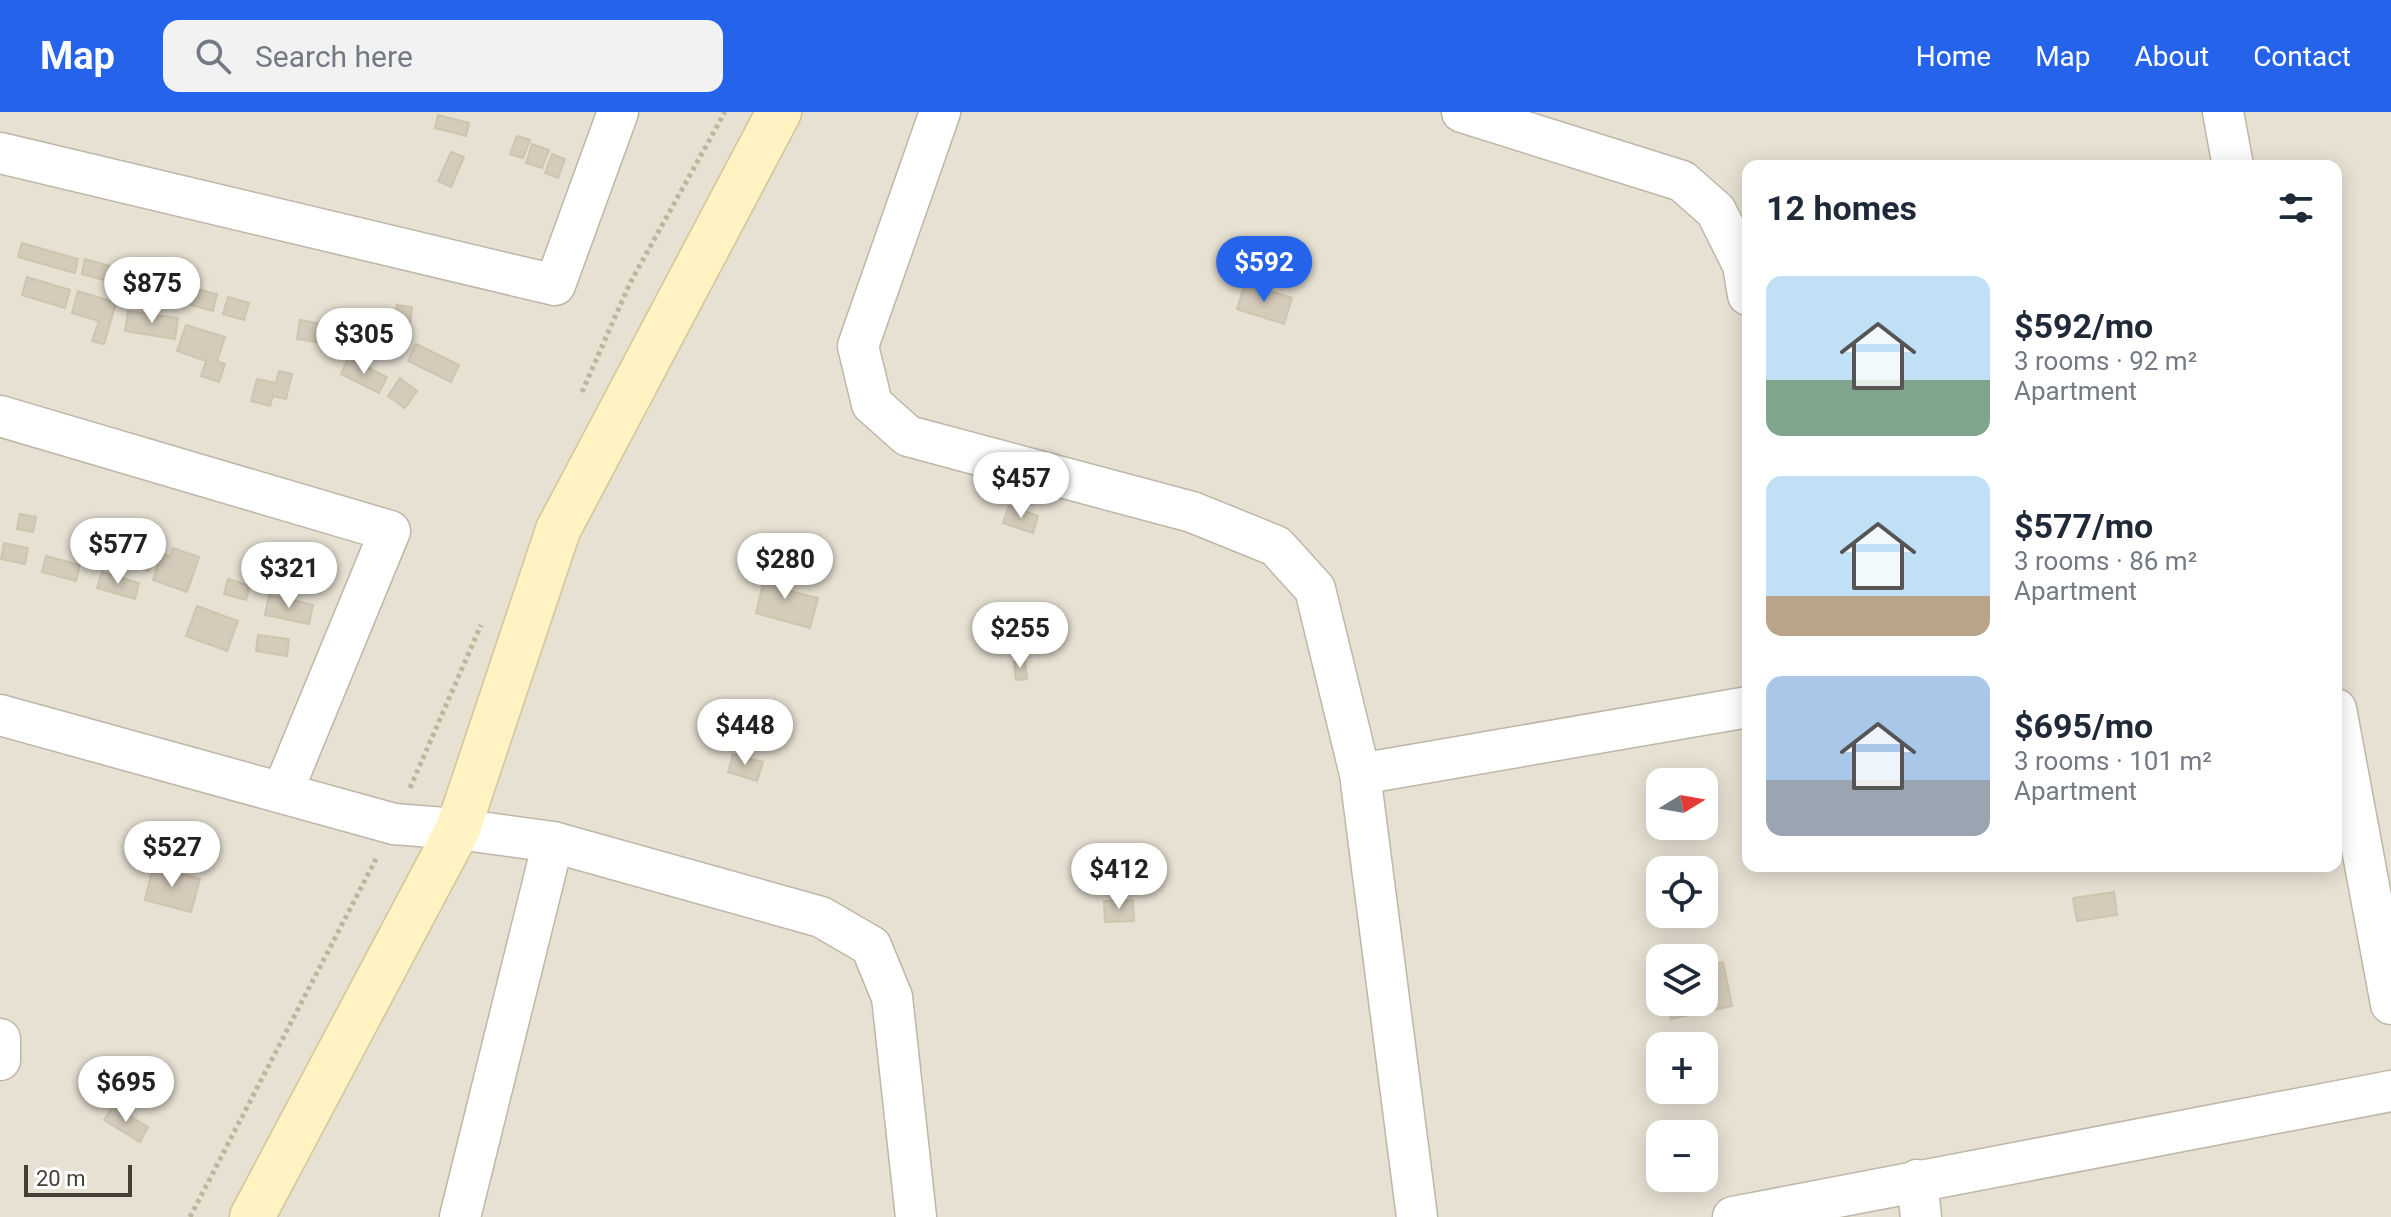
<!DOCTYPE html>
<meta charset="utf-8">
<style>
:root{--surface:#fff;--page:#f2f2f3;--text:#1f2937;--muted:#747a83;--accent:#2563eb}
body{margin:0;font-family:Roboto,sans-serif;background:var(--page);color:var(--text);height:100vh;display:flex;flex-direction:column;font-size:30px;white-space:nowrap}
*{box-sizing:border-box;margin:0}
p{font-size:26px;color:var(--muted)}
.icon{flex:none;width:44px;height:44px;fill:none;stroke:currentColor;stroke-width:2;stroke-linecap:round;stroke-linejoin:round}
.map{position:relative;flex:1;overflow:hidden}
.drawer{position:absolute;left:1742px;top:48px;width:600px;height:712px;display:flex;flex-direction:column;background:var(--surface);border-radius:16px;box-shadow:0 4px 20px #0003}
.drawer>*{flex:none}
.needle{width:52px;rotate:79deg}
.buttons{position:absolute;left:1646px;top:656px;display:grid;gap:16px}
.buttons a{display:grid;place-items:center;width:72px;height:72px;border-radius:16px;background:var(--surface);box-shadow:0 4px 20px #0003;font-size:40px}
.scale{position:absolute;left:24px;bottom:20px;width:108px;box-sizing:border-box;padding-left:8px;border:4px solid #454035;border-top:0;font-size:22px;line-height:28px;white-space:nowrap;color:#454035;-webkit-text-stroke:6px #fff;paint-order:stroke}
.price{position:absolute;translate:-50% -68px;padding:0 18px;border-radius:28px;background:#fff;color:#222;font-size:26px;line-height:52px;filter:drop-shadow(0 2px 4px #0008)}
.price::after{content:'';position:absolute;left:50%;top:48px;width:24px;height:18px;margin-left:-12px;background:inherit;clip-path:polygon(0 0,100% 0,50% 100%)}
.price.on{background:var(--accent);color:#fff}
ul{padding:0;list-style:none}
li{display:flex;align-items:center;gap:24px;height:200px;padding:0 24px}
li span{display:grid;place-items:center;flex:none;width:224px;height:160px;border-radius:16px;color:#555}
li>.icon{margin-inline-start:auto}
span .icon{width:96px;height:96px;fill:#fffc;stroke-width:1}
li b{font-size:34px}
h2{display:flex;justify-content:space-between;align-items:center;height:96px;padding:0 24px;font-size:34px}
header{display:flex;align-items:center;gap:48px;box-sizing:border-box;height:112px;padding:0 40px;background:var(--accent);color:#fff}
header strong{font-size:38px}
nav{display:flex;gap:44px;margin-inline-start:auto;font-size:28px}
.search{width:560px;height:72px;background:var(--page);display:flex;align-items:center;gap:20px;box-sizing:border-box;padding:0 28px;border-radius:16px;color:var(--muted);font-size:30px}
.map>svg:first-child{display:block}
</style>
<header>
<strong>Map</strong>
<div class="search"><svg class="icon" aria-label="search" viewBox="0 0 24 24"><circle cx="10" cy="10" r="6"/><path d="M15 15l6 6"/></svg>Search here</div>
<nav><a>Home</a><a>Map</a><a>About</a><a>Contact</a></nav>
</header>
<div class="map">
<svg width="2391" height="1105" viewBox="0 0 2391 1105">
<rect width="100%" height="100%" fill="#f3efe5"/>
<path fill="#e7e1d3" fill-rule="evenodd" d="M0 0H2391V1105H0ZM1748 54H2336V754H1748ZM1660 670H1704V714H1660ZM1660 758H1704V802H1660ZM1660 846H1704V890H1660ZM1660 934H1704V978H1660ZM1660 1022H1704V1066H1660Z"/>
<path fill="#d4cbbb" stroke="#cfc4ae" stroke-width="2" d="M438 3 469 11 466 24 435 16Z
M517 24 530 28 523 46 510 42Z
M532 32 549 38 542 56 526 51Z
M451 40 464 45 451 75 438 69Z
M552 42 565 47 558 66 545 61Z
M22 131 78 147 75 161 18 145Z
M85 147 128 159 125 174 82 162Z
M137 164 181 176 177 189 133 177Z
M27 165 70 178 65 196 22 183Z
M1245 171 1292 186 1284 212 1237 197Z
M192 176 217 182 213 199 188 192Z
M78 179 116 191 104 232 92 229 99 209 72 201Z
M228 185 249 191 244 208 223 202Z
M397 193 412 195 410 213 395 210Z
M128 199 178 206 175 227 125 219Z
M300 208 338 215 335 233 297 227Z
M186 213 225 225 217 249 225 252 219 270 201 264 206 249 177 239Z
M416 232 459 253 451 270 408 249Z
M348 246 387 265 379 281 341 262Z
M279 259 292 262 286 287 273 284 270 294 251 289 257 267 276 271Z
M400 266 417 279 405 296 388 284Z
M1009 394 1038 404 1033 421 1003 411Z
M20 402 36 405 33 420 17 417Z
M4 431 28 436 25 452 1 447Z
M115 432 153 445 148 459 110 446Z
M173 436 199 445 187 480 153 468 162 441 170 445Z
M46 444 80 453 76 469 42 460Z
M766 459 793 466 790 479 818 486 810 516 756 501Z
M102 460 139 471 135 487 97 476Z
M228 467 250 474 246 488 224 482Z
M269 483 313 493 309 512 265 503Z
M197 494 238 509 227 539 186 524Z
M258 523 289 527 287 544 256 539Z
M1025 549 1027 567 1016 568 1014 550Z
M733 642 763 650 757 669 728 660Z
M153 754 200 767 191 800 145 788Z
M2114 780 2117 803 2077 809 2073 786Z
M1133 788 1134 809 1105 810 1104 789Z
M1723 850 1732 894 1671 907 1667 890H1704V854Z
M113 994 148 1015 140 1030 104 1008Z"/>
<g fill="none" stroke-linecap="round" stroke-linejoin="round">
<g stroke="#beb7a8" stroke-width="43">
<path id="street" d="M940 0 858 234 872 292 908 324 1192 400 1276 434 1315 477 1360 662 1417 1105
M1462 0 1682 69 1716 99 1743 153 1748 183
M2223 0 2233 54
M0 41 555 173 618 0
M0 304 390 419 282 681
M2336 597 2391 892
M0 603 394 712 458 717 553 730 821 805 871 834 892 885 916 1105
M1360 662 1748 595
M0 927V948
M1917 1068 1921 1105
M460 1105 553 730
M1733 1105 2391 979"/>
</g>
<g stroke="#d3c595" stroke-width="47">
<path id="secondary" d="M252 1105 458 717 558 418 779 0"/>
</g>
<path stroke="#c0b499" stroke-width="5" stroke-dasharray="4 4" stroke-linecap="butt" d="M582 280 630 171 725 0
M410 676 481 513
M190 1105 376 747"/>
<use href="#street" stroke="#fff" stroke-width="40"/>
<use href="#secondary" stroke="#fff3c4" stroke-width="44"/>
</g>
</svg>
<div class="buttons">
<a><svg class="needle" viewBox="-14 -14 28 28"><path d="M0-13l5 13h-10z" fill="#e53935"/><path d="M0 13l5-13h-10z" fill="#747a83"/></svg></a>
<a><svg class="icon" aria-label="locate" viewBox="0 0 24 24"><circle cx="12" cy="12" r="6"/><path d="M12 2v4M12 18v4M2 12h4M18 12h4"/></svg></a>
<a><svg class="icon" aria-label="layers" viewBox="0 0 24 24"><path d="M12 4l9 5-9 5-9-5zM3 14l9 5 9-5"/></svg></a>
<a>+</a>
<a>−</a>
</div>
<div class="scale">20 m</div>
<b class="price on" style="left:1264px;top:192px">$592</b>
<b class="price" style="left:152px;top:213px">$875</b>
<b class="price" style="left:364px;top:264px">$305</b>
<b class="price" style="left:1021px;top:408px">$457</b>
<b class="price" style="left:118px;top:474px">$577</b>
<b class="price" style="left:785px;top:489px">$280</b>
<b class="price" style="left:289px;top:498px">$321</b>
<b class="price" style="left:1020px;top:558px">$255</b>
<b class="price" style="left:745px;top:655px">$448</b>
<b class="price" style="left:172px;top:777px">$527</b>
<b class="price" style="left:1119px;top:799px">$412</b>
<b class="price" style="left:126px;top:1012px">$695</b>
<section class="drawer">
<h2>12 homes<svg class="icon" aria-label="filters" viewBox="0 0 24 24"><path d="M4 7h16M4 17h16"/><circle cx="9" cy="7" r="2"/><circle cx="15" cy="17" r="2"/></svg></h2>
<ul>
<li><span style="background:linear-gradient(#bfe0f5 65%,#7fa58c 0)"><svg class="icon" aria-label="home" viewBox="0 0 24 24"><path d="M3 11l9-7 9 7M6 9v11h12V9"/></svg></span><div><b>$592/mo</b><p>3 rooms · 92 m²</p><p>Apartment</p></div></li>
<li><span style="background:linear-gradient(#bfe0f5 75%,#b9a48a 0)"><svg class="icon" aria-label="home" viewBox="0 0 24 24"><path d="M3 11l9-7 9 7M6 9v11h12V9"/></svg></span><div><b>$577/mo</b><p>3 rooms · 86 m²</p><p>Apartment</p></div></li>
<li><span style="background:linear-gradient(#a9c7e8 65%,#9aa5b1 0)"><svg class="icon" aria-label="home" viewBox="0 0 24 24"><path d="M3 11l9-7 9 7M6 9v11h12V9"/></svg></span><div><b>$695/mo</b><p>3 rooms · 101 m²</p><p>Apartment</p></div></li>
</ul>
</section>
</div>
